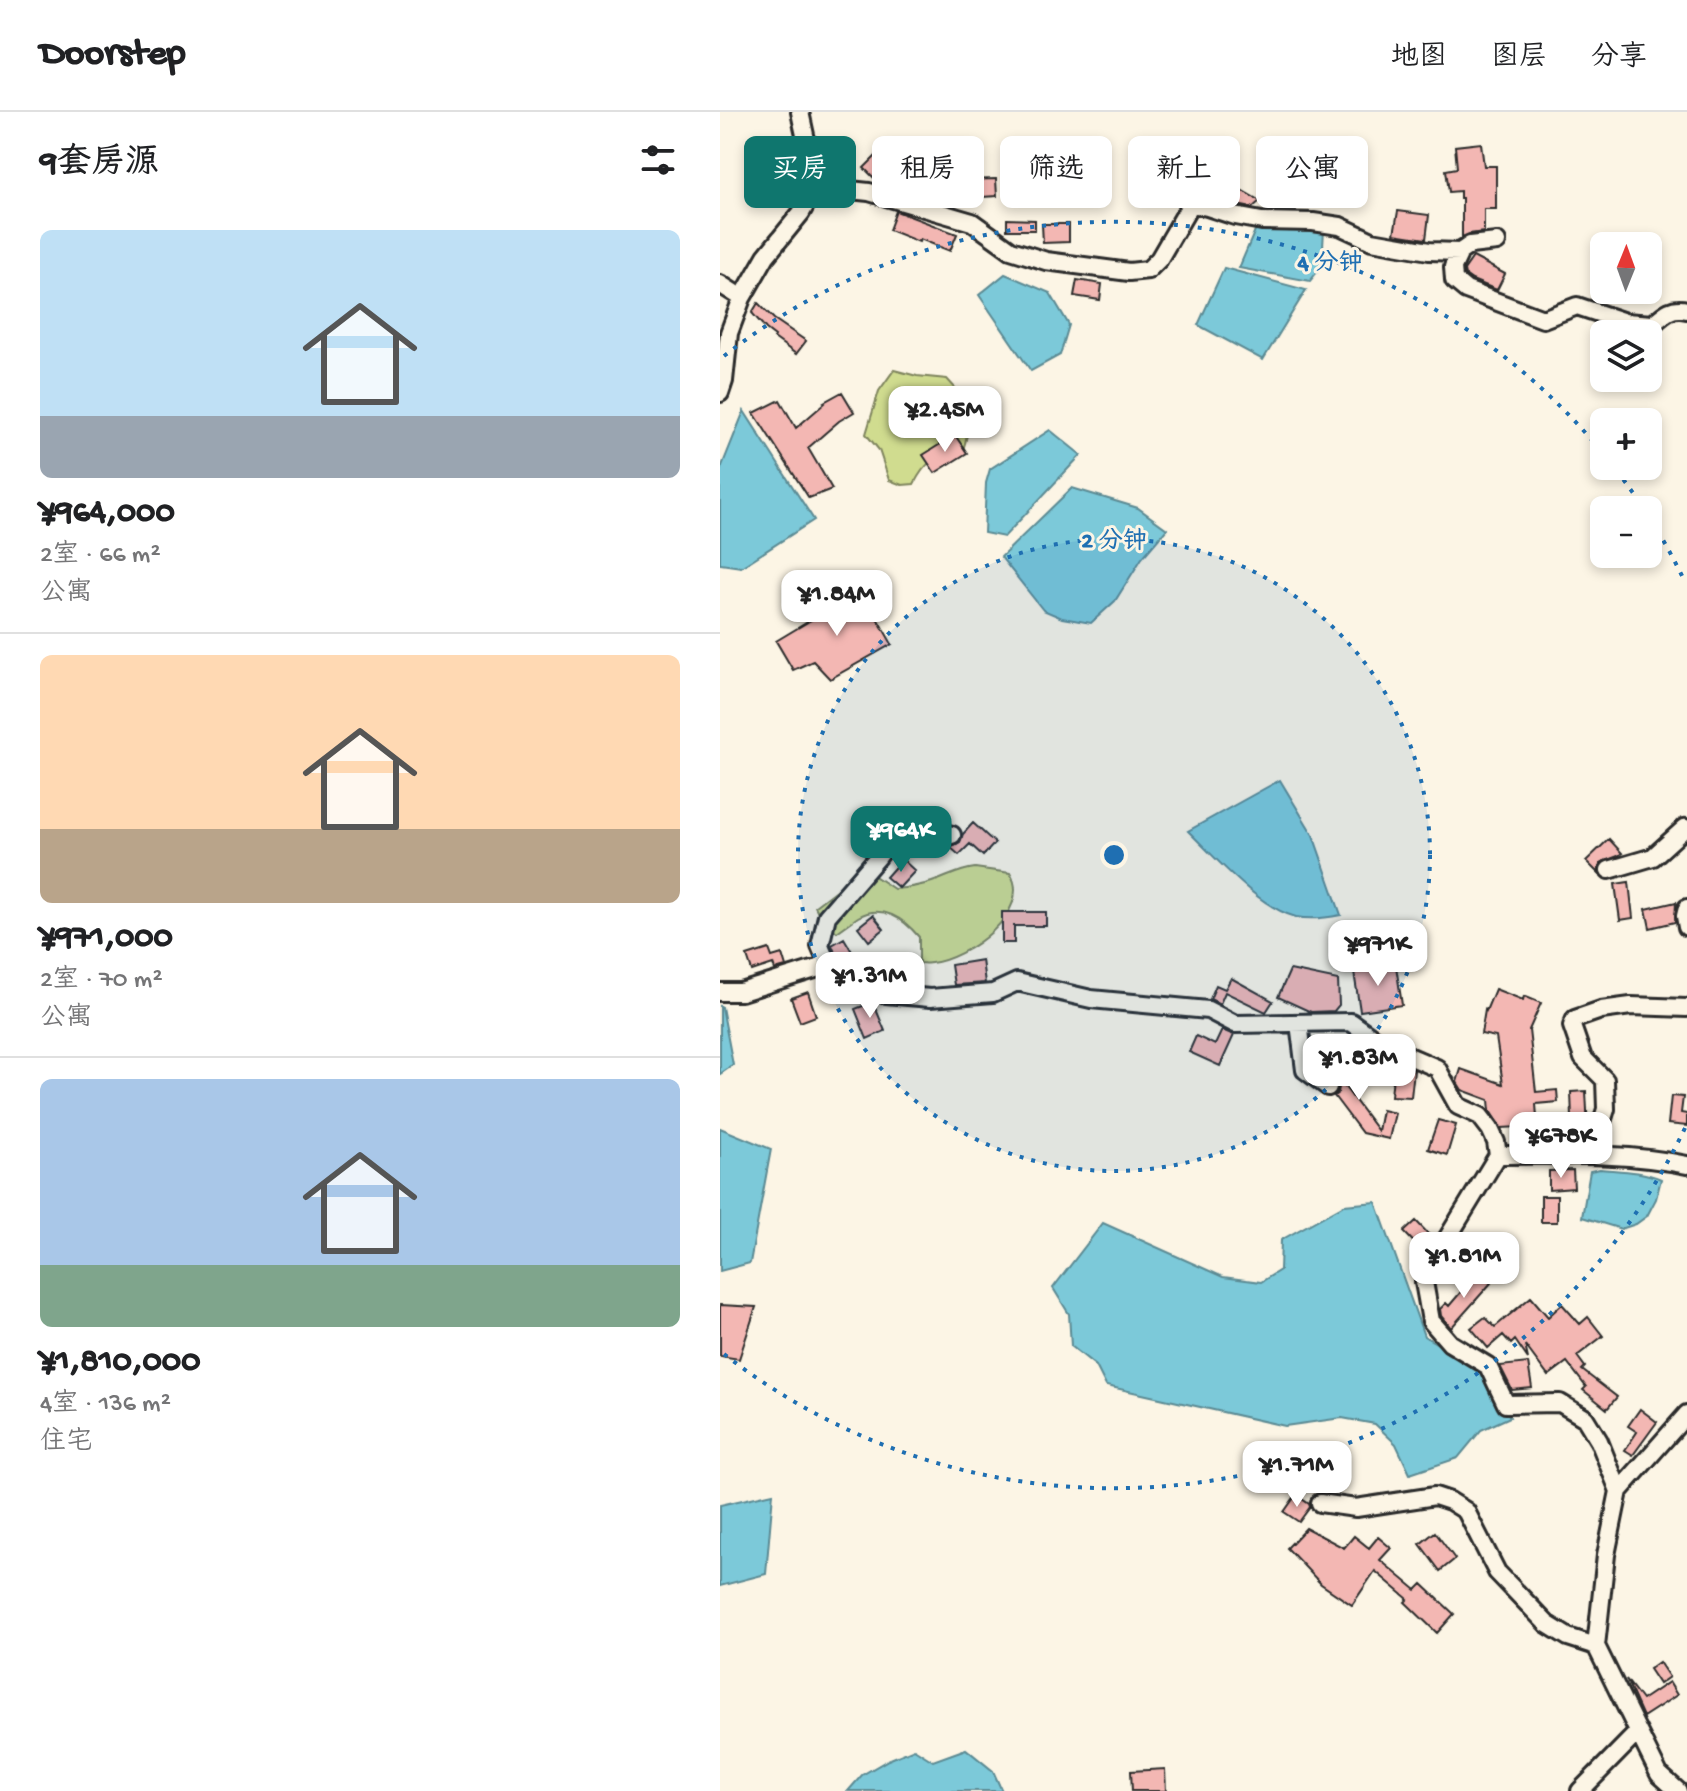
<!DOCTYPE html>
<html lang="zh">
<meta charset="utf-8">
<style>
:root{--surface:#fff;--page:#f6f6f6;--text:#202124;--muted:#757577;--line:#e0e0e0;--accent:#0f766e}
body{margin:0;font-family:"Gochi Hand","LXGW WenKai TC",sans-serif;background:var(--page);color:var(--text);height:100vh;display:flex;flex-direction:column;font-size:30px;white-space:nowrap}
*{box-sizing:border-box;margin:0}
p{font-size:26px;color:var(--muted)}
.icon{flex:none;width:44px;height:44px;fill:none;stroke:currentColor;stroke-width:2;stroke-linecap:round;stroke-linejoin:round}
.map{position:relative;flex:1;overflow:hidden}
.side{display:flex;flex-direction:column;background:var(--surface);width:720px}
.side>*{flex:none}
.guide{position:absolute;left:24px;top:24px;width:760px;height:72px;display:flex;gap:16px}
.needle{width:52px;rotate:1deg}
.controls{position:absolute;left:870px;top:120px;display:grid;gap:16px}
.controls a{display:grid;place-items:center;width:72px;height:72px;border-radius:12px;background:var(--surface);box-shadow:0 4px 12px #0003;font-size:40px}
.price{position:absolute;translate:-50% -68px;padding:0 18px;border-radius:16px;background:#fff;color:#222;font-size:26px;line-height:52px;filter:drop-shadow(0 2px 4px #0008)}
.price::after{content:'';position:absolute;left:50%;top:48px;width:24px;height:18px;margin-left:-12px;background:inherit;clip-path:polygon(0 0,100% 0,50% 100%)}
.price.selected{background:var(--accent);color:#fff}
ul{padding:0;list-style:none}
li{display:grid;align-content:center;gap:16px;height:424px;padding:0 40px}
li+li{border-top:2px solid var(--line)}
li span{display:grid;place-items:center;height:248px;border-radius:12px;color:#555}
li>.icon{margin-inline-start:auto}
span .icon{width:144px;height:144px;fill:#fffc;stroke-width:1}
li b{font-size:34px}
h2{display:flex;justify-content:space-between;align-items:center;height:96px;padding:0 40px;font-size:34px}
.pill{padding:0 28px;border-radius:12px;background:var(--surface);box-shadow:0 4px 12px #0003;font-size:28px;line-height:72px}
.pill.selected{background:var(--accent);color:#fff}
header{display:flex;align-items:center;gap:48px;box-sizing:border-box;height:112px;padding:0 40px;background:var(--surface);border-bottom:2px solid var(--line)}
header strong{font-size:38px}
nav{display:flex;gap:44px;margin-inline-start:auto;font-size:28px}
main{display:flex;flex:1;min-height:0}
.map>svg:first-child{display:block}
</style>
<header>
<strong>Doorstep</strong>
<nav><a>地图</a><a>图层</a><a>分享</a></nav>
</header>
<main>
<section class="side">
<h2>9套房源<svg class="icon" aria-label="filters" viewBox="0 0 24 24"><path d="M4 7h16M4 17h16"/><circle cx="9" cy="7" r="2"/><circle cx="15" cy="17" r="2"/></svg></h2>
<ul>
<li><span style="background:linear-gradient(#bfe0f5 75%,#9aa5b1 0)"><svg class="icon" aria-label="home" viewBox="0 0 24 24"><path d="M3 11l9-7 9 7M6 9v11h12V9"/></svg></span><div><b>¥964,000</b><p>2室 · 66 m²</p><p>公寓</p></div></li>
<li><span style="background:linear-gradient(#ffd9b3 70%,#b9a48a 0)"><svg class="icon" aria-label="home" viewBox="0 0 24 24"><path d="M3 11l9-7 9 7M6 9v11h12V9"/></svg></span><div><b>¥971,000</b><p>2室 · 70 m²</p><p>公寓</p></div></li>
<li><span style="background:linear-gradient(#a9c7e8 75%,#7fa58c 0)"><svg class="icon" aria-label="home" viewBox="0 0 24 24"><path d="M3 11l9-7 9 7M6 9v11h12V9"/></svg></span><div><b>¥1,810,000</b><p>4室 · 136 m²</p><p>住宅</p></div></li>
</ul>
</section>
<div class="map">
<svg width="967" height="1679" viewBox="0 0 967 1679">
<rect width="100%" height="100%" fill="#fcf5e5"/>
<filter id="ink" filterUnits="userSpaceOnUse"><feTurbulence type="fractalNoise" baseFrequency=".0125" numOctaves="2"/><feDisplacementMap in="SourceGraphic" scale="16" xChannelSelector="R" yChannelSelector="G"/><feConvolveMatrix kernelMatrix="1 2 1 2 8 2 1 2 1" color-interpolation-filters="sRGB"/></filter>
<g filter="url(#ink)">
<path fill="#d0dc8f" stroke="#7e845d" stroke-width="2" d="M174 258 197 264 227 267C250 290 253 307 243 338 216 346 208 345 194 372L182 373 169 368 159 338 146 322 159 279Z
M255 756 290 761C314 800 245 848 211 851 207 852 203 851 199 851V825C184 807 162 791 138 805 131 810 124 815 117 820L101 807 95 794 134 764 153 763 174 777C187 776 200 774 212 770 227 765 239 758 255 756Z"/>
<path fill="#7bc9d9" stroke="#5b8a93" stroke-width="2" d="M536 116 604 117 602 154 590 169 519 156Z
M504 156 586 178 543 248 478 213Z
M285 162 330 181 349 213 340 243 311 259 259 183Z
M24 299 94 408 21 455 0 452V359Z
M330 318 361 343 284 425 264 421 266 371 270 357Z
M352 376 418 396 447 417 422 446 395 489 371 511 342 506 323 498 281 445Z
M560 668 593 723 621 803C606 806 591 808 576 805 539 796 496 746 468 719Z
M0 894 2 895 13 953 0 962Z
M0 1016 51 1037 30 1151 0 1159Z
M880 1057C901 1059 922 1059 941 1067L936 1087 927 1104 916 1112 901 1117 862 1105 870 1059Z
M656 1090 704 1224 760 1256 790 1305 761 1318 738 1346 690 1362 676 1332 655 1312 622 1306 565 1314 386 1274 376 1254 351 1234 349 1202 333 1176 383 1111 503 1165 541 1170 560 1158 561 1128 624 1093Z
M53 1381 46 1462 0 1474V1393Z
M194 1637 213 1649 246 1637 273 1659 282 1679H128L142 1663 168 1648Z"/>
<path fill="#f3b7b3" stroke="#2b2b2b" stroke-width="2" d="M761 31 764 54H776V97H764V120L749 122 742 125V86H740V79L729 80 726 58 737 56 735 34Z
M164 36 185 58 168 74 159 71 144 56Z
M276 67 277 84 246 86V68Z
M204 69H226V85H204Z
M511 72 540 89 532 96 512 92 503 86Z
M176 99 237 122 230 139 200 127 199 130 169 118Z
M678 99 709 103 706 127 674 122Z
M287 107 315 108V118H287Z
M322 112H349V130L323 131Z
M753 145 785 162 777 178 752 168 745 163 744 158Z
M357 168 382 172 380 188 354 184Z
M38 191 54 207 86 229 76 242 54 226 55 224 46 217 32 201Z
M122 280 134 300 119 309 88 336 112 377 89 386 34 301 60 288 76 316 105 291 104 290Z
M235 323 247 341 215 361 203 343Z
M141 478 172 532 110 567 93 549 73 558 56 529Z
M253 711 275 731 263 744 250 732 239 743 230 735 240 730 243 722Z
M889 727 902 741 898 744 882 750 879 755V762L866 749Z
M182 747 195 759 179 776 166 765Z
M909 770 913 806 900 808 895 772Z
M956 790 955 810 930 816 926 797Z
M282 800H326V814H294V831H282Z
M153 803 164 817 149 829 138 815Z
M124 826 134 843 129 846 116 843 112 833Z
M49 837 52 845 62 842 66 855 55 858 53 852 32 859 27 844Z
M262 848 265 871 234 873 231 853Z
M676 854 682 893 640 899 634 860Z
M570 858 618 868 619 893 614 899 591 900 558 885Z
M511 866 553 889 546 900 505 880 500 892 490 887 496 873 505 877Z
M775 877 803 888 804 884 821 891 809 918 816 980 837 978 838 990 816 992 819 1032H800V1015L781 1016 770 999 769 988 742 978 737 970 741 957 783 972 776 925 761 922 765 898 766 899Z
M88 880 96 904 80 910 71 886Z
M153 890 165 919 147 927 135 897Z
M502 918 514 923 500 954 469 940 476 924 495 933Z
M630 939 632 966 619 967 658 1019 662 998 675 1001 669 1027 642 1021 614 984 618 981 619 975 614 941Z
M674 954 694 958 691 985 671 984Z
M866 979 868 1018 864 1032H853L851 980Z
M951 984 963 985 961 1001 967 1002V1014L948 1012Z
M718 1008 736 1013 727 1043 708 1037Z
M853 1058 854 1076 829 1078V1059Z
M821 1084H837V1110H821Z
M696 1109 714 1128 706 1143 684 1120Z
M758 1160 771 1171 731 1216 721 1204 720 1197 726 1191 729 1194Z
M811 1185 828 1205 842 1192 860 1212 868 1205 883 1224 857 1244 865 1255 862 1258 897 1285 887 1297 863 1278 866 1275 847 1250 828 1264 805 1233 808 1247 795 1228 791 1232 783 1223 768 1236 751 1216 765 1205 775 1215Z
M0 1193 36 1195 19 1247 0 1244Z
M808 1251 812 1276 792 1278 780 1254Z
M920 1297 937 1310 913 1343 905 1338 917 1320 908 1314Z
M576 1383 589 1392 590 1395 579 1410 564 1400Z
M586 1416 624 1436 634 1424 649 1436 658 1425 671 1436 660 1448 696 1478 702 1472 734 1502 717 1521 685 1490 688 1487 655 1459 632 1493 601 1472 567 1436Z
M715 1420 735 1447 720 1459 700 1432Z
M939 1550 949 1565 939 1572 929 1557Z
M906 1567 922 1588 949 1570 957 1583 923 1605Z
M445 1657 446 1679H412L411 1659Z"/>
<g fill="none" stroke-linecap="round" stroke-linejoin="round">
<g stroke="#2b2b2b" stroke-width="22">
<path id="minor" d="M91 83 130 78 149 80 252 110 291 138 326 149 409 160 428 158 439 147 471 92 487 95 515 104 542 109 593 110 620 114 652 129 709 139 740 140 750 133 777 130
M740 140 733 155 734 168 746 178 823 207 857 194 905 210 933 212C944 202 951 194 967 198
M0 172 22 186
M0 281 4 269 9 221 22 186 46 144 81 101 91 83 93 60 80 0
M889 758 933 745 965 716 967 717
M967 796 965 804 967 815
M108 853 100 834 107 804 158 745 179 716 216 719 232 723
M0 880H21L108 853 133 858 166 882 210 886 273 881 297 870 371 887 488 898 515 912 631 910 663 933 717 956 738 994 760 1004 770 1017 776 1030 778 1043 725 1130 704 1170 711 1209 730 1231 768 1254 786 1292 840 1291 865 1306 879 1329 899 1379 886 1443 876 1534 939 1662 958 1679
M579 911 585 958 608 975
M872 1042 886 997 885 968 863 946 852 914 855 907 881 898 911 894 967 896
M778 1043C841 1043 905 1040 967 1053
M899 1379 967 1302
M600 1391 636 1396 715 1384 730 1389 746 1399 777 1460 827 1512 848 1525 876 1534
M860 1679 918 1620"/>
</g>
<use href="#minor" stroke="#fcf5e5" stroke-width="16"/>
</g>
</g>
<circle cx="394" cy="743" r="316" fill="#1f6fb2" fill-opacity=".12"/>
<g fill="none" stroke="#1f6fb2" stroke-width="4" stroke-dasharray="4 8">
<circle cx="394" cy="743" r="316"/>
<path d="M965 1016A633 633 0 0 1 4 1242M4 244A633 633 0 0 1 882 340M896 358A633 633 0 0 1 922 394M931 408A633 633 0 0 1 965 470"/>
</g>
<circle cx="394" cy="743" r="12" fill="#1f6fb2" stroke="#fcf5e5" stroke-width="4"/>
<g font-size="24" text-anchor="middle" font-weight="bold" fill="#1f6fb2" stroke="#fcf5e5" stroke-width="6" stroke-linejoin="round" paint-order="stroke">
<text x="610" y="157">4 分钟</text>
<text x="394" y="435">2 分钟</text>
</g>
</svg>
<div class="controls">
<a><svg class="needle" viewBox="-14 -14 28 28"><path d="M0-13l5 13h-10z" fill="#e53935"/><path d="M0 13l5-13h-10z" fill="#757577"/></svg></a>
<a><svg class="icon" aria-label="layers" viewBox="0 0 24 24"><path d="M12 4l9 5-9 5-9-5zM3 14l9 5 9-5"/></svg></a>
<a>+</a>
<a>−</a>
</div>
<b class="price" style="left:225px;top:342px">¥2.45M</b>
<b class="price" style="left:117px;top:526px">¥1.84M</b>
<b class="price selected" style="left:181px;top:762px">¥964K</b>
<b class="price" style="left:658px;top:876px">¥971K</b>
<b class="price" style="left:150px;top:908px">¥1.31M</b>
<b class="price" style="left:639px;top:990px">¥1.83M</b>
<b class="price" style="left:841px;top:1068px">¥678K</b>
<b class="price" style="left:744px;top:1188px">¥1.81M</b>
<b class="price" style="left:577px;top:1397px">¥1.71M</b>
<div class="guide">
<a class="pill selected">买房</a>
<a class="pill">租房</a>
<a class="pill">筛选</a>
<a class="pill">新上</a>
<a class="pill">公寓</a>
</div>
</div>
</main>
